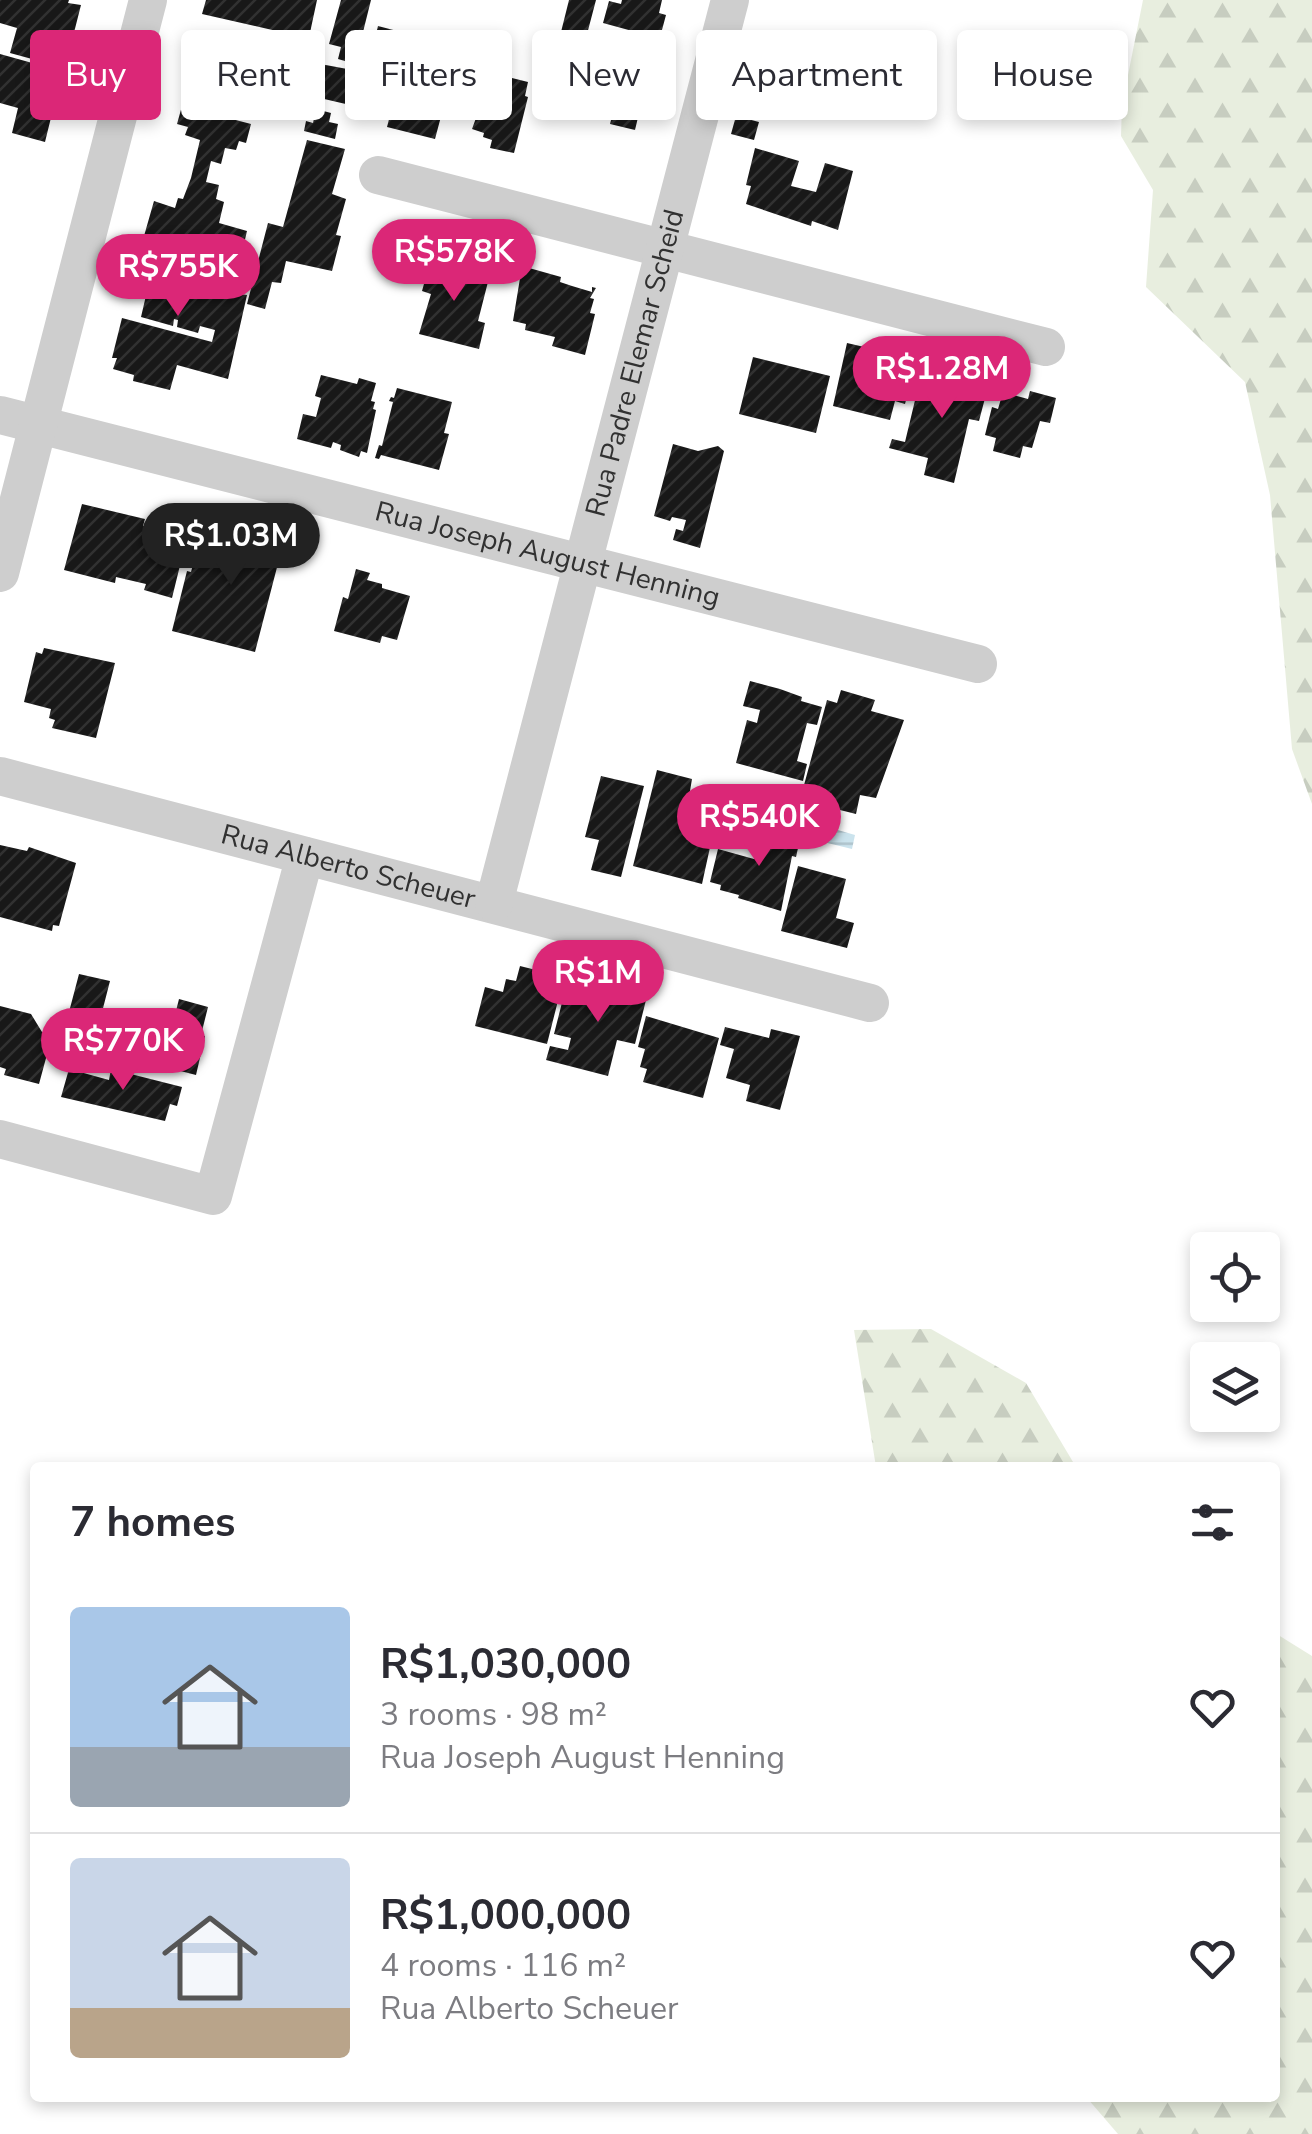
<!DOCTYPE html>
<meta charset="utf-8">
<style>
:root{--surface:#fff;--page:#f2f2f3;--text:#2b2b33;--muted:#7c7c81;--line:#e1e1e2;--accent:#db2777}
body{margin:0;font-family:"Nunito Sans",sans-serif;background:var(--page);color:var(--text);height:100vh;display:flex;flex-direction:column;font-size:38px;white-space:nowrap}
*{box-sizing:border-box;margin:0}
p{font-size:32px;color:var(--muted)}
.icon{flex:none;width:55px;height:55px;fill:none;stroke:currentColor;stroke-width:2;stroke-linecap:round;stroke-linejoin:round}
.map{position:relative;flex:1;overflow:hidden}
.drawer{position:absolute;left:30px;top:1462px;width:1250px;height:640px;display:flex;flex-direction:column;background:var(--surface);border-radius:10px;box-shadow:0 5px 15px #0003}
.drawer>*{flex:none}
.guide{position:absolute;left:30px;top:30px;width:1252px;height:90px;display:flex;gap:20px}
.tools{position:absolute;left:1190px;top:1232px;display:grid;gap:20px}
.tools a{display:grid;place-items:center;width:90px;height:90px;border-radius:10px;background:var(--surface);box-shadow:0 5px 15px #0003;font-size:50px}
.price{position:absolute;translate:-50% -85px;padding:0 22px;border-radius:35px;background:var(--accent);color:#fff;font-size:32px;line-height:65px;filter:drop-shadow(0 2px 5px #0008)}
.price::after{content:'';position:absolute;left:50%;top:60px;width:30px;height:22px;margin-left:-15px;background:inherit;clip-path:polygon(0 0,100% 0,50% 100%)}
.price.selected{background:#222;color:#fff}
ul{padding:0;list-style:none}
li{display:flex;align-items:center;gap:30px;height:250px;padding:0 40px}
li+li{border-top:2px solid var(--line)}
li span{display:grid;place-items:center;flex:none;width:280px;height:200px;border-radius:10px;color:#555}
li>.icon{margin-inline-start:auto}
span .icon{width:120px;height:120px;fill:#fffc;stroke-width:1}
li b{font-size:42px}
h2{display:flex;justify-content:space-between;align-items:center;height:120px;padding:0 40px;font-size:42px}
.pill{padding:0 35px;border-radius:10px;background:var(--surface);box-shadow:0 5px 15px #0003;font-size:35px;line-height:90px}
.pill.selected{background:var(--accent);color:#fff}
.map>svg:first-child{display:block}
</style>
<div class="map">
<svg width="1312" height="2134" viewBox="0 0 1312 2134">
<defs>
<pattern id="forest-firs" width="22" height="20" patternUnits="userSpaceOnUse" patternTransform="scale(2.5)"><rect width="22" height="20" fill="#e8eedf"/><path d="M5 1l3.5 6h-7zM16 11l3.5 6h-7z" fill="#c7cdc0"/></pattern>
<pattern id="water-rules" width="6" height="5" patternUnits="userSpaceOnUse" patternTransform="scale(2.5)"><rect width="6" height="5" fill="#cbe3ed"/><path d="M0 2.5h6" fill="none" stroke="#afc3cc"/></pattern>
<pattern id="building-hatch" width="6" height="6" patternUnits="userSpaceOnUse" patternTransform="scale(2.5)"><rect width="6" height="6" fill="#181818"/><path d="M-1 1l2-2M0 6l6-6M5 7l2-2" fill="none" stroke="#313131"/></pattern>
</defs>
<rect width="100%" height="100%" fill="#fff"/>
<path fill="url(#forest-firs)" d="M1143 0H1312V804L1292 749 1270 495 1245 382 1146 287 1153 190 1121 136 1122 105Z
M931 1329 1026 1383 1076 1467H876L854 1330Z
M1275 1633 1312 1656V2134H1118L1087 2098H1275Z"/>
<path fill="url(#water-rules)" d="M807 821 855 835 852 849 803 837Z"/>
<path fill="url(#building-hatch)" d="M0 0H69L68 3 81 5 65 68 10 53 17 28 0 23Z
M206 0H317L308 42 281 35V32L202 14Z
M341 0H371L355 64 338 59 341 47 329 44Z
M569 0H596L586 38 561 32Z
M622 0H662L659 13 666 15 655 56 631 50 636 32 603 23 609 1 621 4Z
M378 26 447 44 434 93H447L453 68 507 82 508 77 528 82 525 96 528 97 514 153 490 148 492 140 483 137 484 133 472 129 476 118 443 109 435 139 387 127 396 92 369 85 371 78 365 77Z
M593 48 651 63 635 130 610 124 612 116 585 109 583 117 542 106 550 72 558 74 556 84 582 91Z
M0 54 43 66 41 71 61 77 45 142 12 133 18 108 0 103Z
M315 63 358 71 350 105 307 95Z
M182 106 251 124 246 143 239 141 236 150 225 148 221 164 211 161 206 182 219 185 216 199 224 202 219 223 247 231 238 269 209 262 211 255 144 236 154 201 175 208 178 198 183 199 191 178 200 140 185 135 188 127 177 124Z
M316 109 331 113 329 122 338 124 335 139 304 131 306 121 313 123Z
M736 116 759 122 754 140 731 134Z
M307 140 345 149 332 194 346 199 336 235 341 236 332 271 286 261 281 283 272 282 265 309 247 304 268 223 283 227Z
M755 148 799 161 791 186 816 192 825 163 853 171 838 230 812 221 811 226 746 204 751 186 746 185Z
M122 239 160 250 158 257 226 273 225 278 242 282 239 294 247 295 228 379 177 365 170 390 133 381 134 375 113 369 117 358H112L122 318 212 342 215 330 200 326 198 333 177 327 178 320 174 319 173 326 141 317 151 274 116 265Z
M431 259 490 274 478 321 485 323 479 349 419 334 431 294 422 291Z
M522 266 561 277 560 282 572 286 592 292V287L596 288 590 298 594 299 590 313 595 314 585 355 552 346 555 337 525 330 526 324 513 321Z
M847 343 916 359 905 404 895 401 890 420 833 406Z
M753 357 830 376 816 433 739 414Z
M923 367 989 383 979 421 969 419 954 483 924 475 928 458 889 448 892 439 905 442Z
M321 375 357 384 359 378 376 383 371 401 375 402 373 409 376 410 367 453 361 451 359 457 340 450 341 445 333 442 331 448 297 439 303 414 316 417 321 398 315 396Z
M397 388 452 402 444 433 449 434 439 470 381 455 379 459 375 458 379 445 382 446 393 402 389 401 391 397 394 398Z
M1030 391 1056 398 1050 423 1040 421 1032 448 1023 446 1020 458 993 451 996 438 985 435 992 407 998 409 1003 392 1028 399Z
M673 444 698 451 718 446 724 451 700 548 673 540 676 529 683 531 686 520 672 517 670 521 654 516Z
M82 504 145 519 143 526 187 537 172 598 144 590 146 584 116 577 115 583 64 570Z
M258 518 288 525 255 652 172 631 187 571 191 572 199 542 208 545 210 538 227 543 228 539 252 543Z
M356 569 370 573 367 580 382 584V588L410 596 397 640 382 636 380 643 334 631 343 597 348 599Z
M44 648 115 663 96 738 52 728 55 720 49 718 51 709 24 702 36 652 42 654Z
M750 681 780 689 802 697 801 701 822 707 817 725 807 723 797 761 807 764 803 781 736 763 747 720 757 723 760 710 743 706Z
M841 690 875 700 871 711 904 720 876 798 860 795 856 814 800 800 827 700 837 703Z
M657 770 692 779 689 797 719 806 702 884 633 866Z
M601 776 644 786 621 877 591 870 599 840 585 837Z
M763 824 801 835 796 857 792 856 781 911 738 898 739 895 720 890 721 885 710 882 718 849 754 859Z
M0 845 27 851 29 847 76 863 59 926 53 925 52 931 0 917Z
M798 866 846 879 836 918 854 923 847 948 781 931Z
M520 966 564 977 547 1044 475 1026 485 987 503 992 506 979 516 981Z
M79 974 110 981 100 1020 69 1012Z
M626 978 650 984 635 1044 617 1040 608 1076 546 1060 550 1046 568 1050 571 1038 554 1034 567 983 621 996Z
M179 999 208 1007 201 1035 205 1036 196 1075 126 1057 125 1064 91 1056 98 1028 132 1036 137 1018 172 1027Z
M0 1006 31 1014 42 1032 52 1036 39 1084 4 1075 6 1069 0 1067Z
M646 1016 719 1038 703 1098 643 1082 647 1069 640 1067 645 1049 638 1047Z
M725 1027 769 1038 771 1029 800 1036 780 1110 746 1101 750 1085 726 1078 734 1049 720 1045Z
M69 1069 109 1080 111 1069 182 1087 177 1106 170 1104 165 1121 61 1097Z"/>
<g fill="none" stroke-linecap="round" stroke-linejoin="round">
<g stroke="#cecece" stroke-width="38">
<path d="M378 175 1046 347"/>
<path id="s1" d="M0 415 978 664"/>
<path d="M0 573 148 0"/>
<path id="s2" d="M0 776 870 1003"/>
<path id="s3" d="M494 903 730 0"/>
<path d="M0 1139 213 1196 305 856"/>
</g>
</g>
<g text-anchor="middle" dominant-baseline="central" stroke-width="10" stroke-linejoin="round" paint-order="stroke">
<g font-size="28" fill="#313131" stroke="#fff">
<text stroke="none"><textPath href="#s3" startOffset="558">Rua Padre Elemar Scheid</textPath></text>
<text stroke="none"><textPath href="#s1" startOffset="565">Rua Joseph August Henning</textPath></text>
<text stroke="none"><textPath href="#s2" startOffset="360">Rua Alberto Scheuer</textPath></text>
</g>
</g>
</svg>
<div class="tools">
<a><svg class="icon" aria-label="locate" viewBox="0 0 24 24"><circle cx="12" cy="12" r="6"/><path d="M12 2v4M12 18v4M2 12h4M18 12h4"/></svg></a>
<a><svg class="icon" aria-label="layers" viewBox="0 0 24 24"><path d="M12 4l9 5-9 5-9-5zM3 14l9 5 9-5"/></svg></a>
</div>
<b class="price" style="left:454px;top:304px">R$578K</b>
<b class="price" style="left:178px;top:319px">R$755K</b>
<b class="price" style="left:942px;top:421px">R$1.28M</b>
<b class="price selected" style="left:231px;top:588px">R$1.03M</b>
<b class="price" style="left:759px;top:869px">R$540K</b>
<b class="price" style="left:598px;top:1025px">R$1M</b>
<b class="price" style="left:123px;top:1093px">R$770K</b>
<div class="guide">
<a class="pill selected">Buy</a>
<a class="pill">Rent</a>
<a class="pill">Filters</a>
<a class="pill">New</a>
<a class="pill">Apartment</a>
<a class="pill">House</a>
</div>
<section class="drawer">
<h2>7 homes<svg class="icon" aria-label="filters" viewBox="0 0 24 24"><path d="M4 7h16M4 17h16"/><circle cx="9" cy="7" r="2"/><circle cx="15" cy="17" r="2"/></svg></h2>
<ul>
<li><span style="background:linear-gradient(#a9c7e8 70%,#9aa5b1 0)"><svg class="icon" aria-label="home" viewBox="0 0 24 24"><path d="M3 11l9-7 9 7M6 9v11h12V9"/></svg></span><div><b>R$1,030,000</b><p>3 rooms · 98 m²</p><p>Rua Joseph August Henning</p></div><svg class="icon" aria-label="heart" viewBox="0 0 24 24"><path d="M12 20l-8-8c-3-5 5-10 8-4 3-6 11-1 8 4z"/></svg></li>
<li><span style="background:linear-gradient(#c9d6e8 75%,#b9a48a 0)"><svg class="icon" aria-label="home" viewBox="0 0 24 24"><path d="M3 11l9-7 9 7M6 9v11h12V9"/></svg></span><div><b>R$1,000,000</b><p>4 rooms · 116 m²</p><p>Rua Alberto Scheuer</p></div><svg class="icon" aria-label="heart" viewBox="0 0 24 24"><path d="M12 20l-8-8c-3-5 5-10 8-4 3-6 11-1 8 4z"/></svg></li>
</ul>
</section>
</div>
